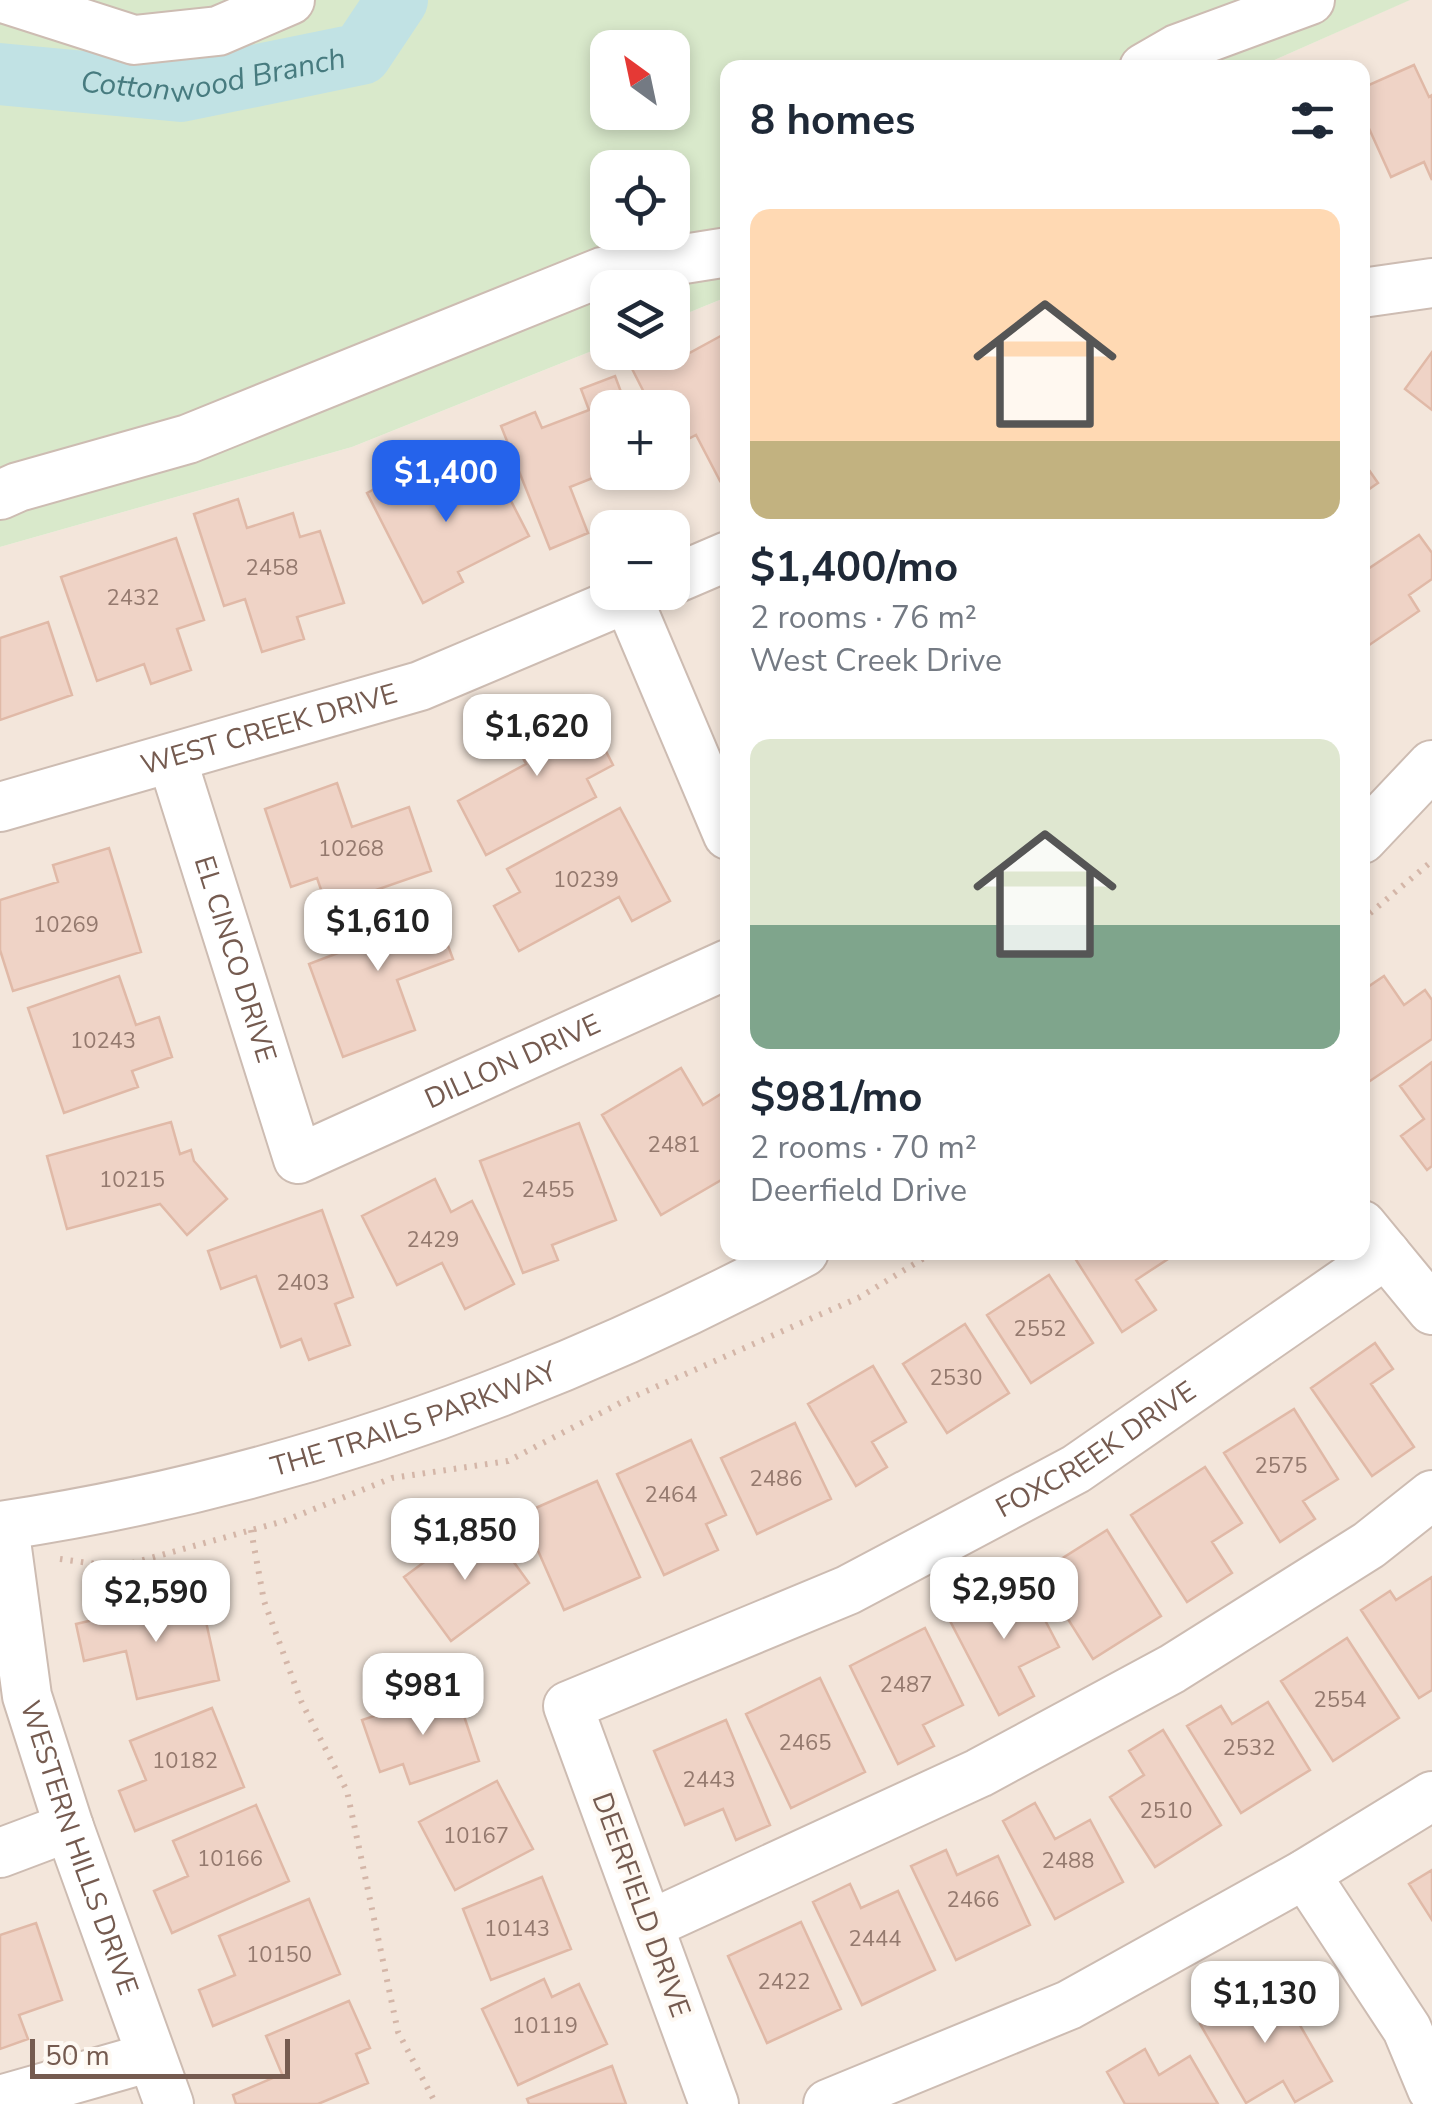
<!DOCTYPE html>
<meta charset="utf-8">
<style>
:root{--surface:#fff;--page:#f2f2f3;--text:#1f2937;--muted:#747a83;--accent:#2563eb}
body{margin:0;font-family:"Nunito Sans",sans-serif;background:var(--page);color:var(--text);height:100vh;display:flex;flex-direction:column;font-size:38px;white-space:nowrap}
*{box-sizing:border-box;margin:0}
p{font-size:32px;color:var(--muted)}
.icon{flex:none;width:55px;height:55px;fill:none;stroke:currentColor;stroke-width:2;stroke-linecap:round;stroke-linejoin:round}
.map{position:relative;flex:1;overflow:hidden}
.details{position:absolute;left:720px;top:60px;width:650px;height:1200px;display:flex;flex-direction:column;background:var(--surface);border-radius:20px;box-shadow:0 5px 15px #0003}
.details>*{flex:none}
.needle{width:65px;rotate:327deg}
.controls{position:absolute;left:590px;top:30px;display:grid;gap:20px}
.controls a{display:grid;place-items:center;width:100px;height:100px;border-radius:20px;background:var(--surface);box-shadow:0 5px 15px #0003;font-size:50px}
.scale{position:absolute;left:30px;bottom:25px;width:260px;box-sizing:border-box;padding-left:10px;border:5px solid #755b50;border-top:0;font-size:28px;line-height:35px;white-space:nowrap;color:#755b50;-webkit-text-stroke:8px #fef9f3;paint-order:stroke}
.price{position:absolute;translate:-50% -85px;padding:0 22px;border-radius:20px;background:#fff;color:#222;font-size:32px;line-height:65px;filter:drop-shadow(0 2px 5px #0008)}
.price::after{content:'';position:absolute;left:50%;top:60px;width:30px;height:22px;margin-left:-15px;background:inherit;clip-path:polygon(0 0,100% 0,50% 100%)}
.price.selected{background:var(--accent);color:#fff}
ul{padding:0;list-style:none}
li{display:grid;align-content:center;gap:20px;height:530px;padding:0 30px}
li span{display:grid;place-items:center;height:310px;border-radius:20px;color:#555}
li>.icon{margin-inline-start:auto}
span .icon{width:180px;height:180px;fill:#fffc;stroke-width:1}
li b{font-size:42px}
h2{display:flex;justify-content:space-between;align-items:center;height:120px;padding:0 30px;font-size:42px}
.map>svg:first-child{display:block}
</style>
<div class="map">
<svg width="1432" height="2104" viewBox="0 0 1432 2104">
<rect width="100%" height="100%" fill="#fbf4ec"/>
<path fill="#f3e6db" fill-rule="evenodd" d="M1409 0H1432V2104H0V547L352 447 607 345 608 352H672L673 319 727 297 728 1252H1362V68L1259 67ZM608 408H672V472H608ZM608 528H672V592H608Z"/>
<path fill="#d9e9cb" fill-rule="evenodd" d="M0 0H1410L1259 67 728 68 727 297 673 319 672 288H608L607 345 352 447 0 547ZM608 48H672V112H608ZM608 168H672V232H608Z"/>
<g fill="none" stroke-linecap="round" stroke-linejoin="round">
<path stroke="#c1e2e4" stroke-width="62" id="s1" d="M0 74 181 91 361 54 397 0"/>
</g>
<path fill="#efd3c6" stroke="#e0b9a7" stroke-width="2.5" d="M1414 65 1429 97 1432 95V180L1424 162 1391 177 1362 113V88Z
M728 332V476L720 481 696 435 673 447 672 408H652L626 357 634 352H672V339L682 357Z
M1432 352V410L1405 389Z
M615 376 627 408H608V472L570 487 588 533 550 549 501 426 535 412 542 428 589 410 581 389Z
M1362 460 1378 483 1362 494Z
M491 462 529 536 458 572 463 582 423 603 367 493 420 465 433 492Z
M238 499 247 528 293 513 300 537 320 531 344 603 297 617 304 639 262 652 245 599 224 606 194 514Z
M1419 535 1432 553V579L1409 595 1419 611 1362 650V573Z
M176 538 204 620 177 629 191 670 151 684 144 664 97 681 61 577Z
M48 622 72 695 0 720V638Z
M551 698 571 737 593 726 613 765 587 779 596 797 486 855 458 801 526 764 505 723Z
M337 783 352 827 409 807 431 871 327 907 317 878 291 887 265 809Z
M620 808 670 901 632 921 619 897 519 951 494 906 520 892 507 869Z
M109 848 141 952 13 991 0 950V900L58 882 53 865Z
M430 897 453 959 397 980 415 1030 343 1057 309 964 338 953 331 935Z
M119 976 136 1025 159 1017 172 1057 132 1071 138 1087 64 1113 28 1008Z
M1384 976 1404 1005 1425 990 1432 1000V1039L1364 1085 1362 991Z
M1432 1062V1166L1427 1170 1401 1136 1424 1119 1400 1086Z
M681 1068 703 1105 721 1094 728 1105V1176L661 1215 602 1115Z
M171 1122 180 1154 191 1150 194 1161 227 1199 187 1235 160 1204 67 1229 47 1156Z
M579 1123 616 1220 552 1245 558 1260 523 1273 480 1161Z
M435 1179 451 1212 472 1201 514 1284 465 1309 442 1263 397 1285 362 1216Z
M322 1210 353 1297 335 1304 350 1345 309 1360 301 1339 281 1347 256 1276 221 1289 208 1251Z
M1071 1252H1168L1171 1257 1136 1280 1156 1310 1122 1332Z
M1049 1275 1093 1343 1031 1383 987 1315Z
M965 1324 1009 1393 947 1433 903 1364Z
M1375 1343 1393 1369 1371 1384 1414 1447 1372 1476 1311 1388Z
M873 1366 906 1422 872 1442 887 1467 856 1486 808 1404Z
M1294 1409 1338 1479 1303 1501 1315 1519 1280 1542 1224 1453Z
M795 1423 831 1499 757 1534 721 1458Z
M691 1440 726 1515 706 1524 718 1550 664 1575 617 1474Z
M1205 1467 1242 1523 1212 1542 1232 1573 1187 1602 1131 1515Z
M597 1481 640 1577 564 1610 522 1514Z
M469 1529 488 1556 502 1546 529 1583 451 1641 404 1577Z
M1107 1530 1161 1616 1093 1659 1039 1573Z
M1432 1577V1690L1419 1698 1361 1610 1390 1591 1396 1600Z
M1023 1578 1059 1647 1019 1667 1034 1696 999 1715 948 1617Z
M200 1595 219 1680 137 1699 126 1651 84 1661 76 1624Z
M925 1628 963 1705 923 1725 934 1746 898 1764 850 1666Z
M1347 1638 1399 1718 1333 1761 1281 1681Z
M820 1678 865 1772 791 1808 746 1714Z
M455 1689 479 1761 410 1784 403 1764 380 1772 362 1720Z
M1268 1702 1310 1770 1241 1813 1187 1726 1221 1706 1232 1724Z
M212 1708 244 1787 135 1831 119 1791 146 1780 130 1741Z
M726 1720 770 1825 736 1840 723 1809 685 1825 654 1751Z
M1163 1730 1221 1825 1155 1867 1110 1797 1144 1775 1129 1751Z
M497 1781 533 1849 455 1890 419 1822Z
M1035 1803 1055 1839 1090 1820 1123 1882 1055 1919 1003 1821Z
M256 1805 289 1881 172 1933 154 1891 188 1876 173 1841Z
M946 1850 957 1875 998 1856 1030 1925 956 1960 911 1866Z
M1432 1870V1920L1409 1884Z
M542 1877 571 1949 491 1980 463 1909Z
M850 1884 861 1908 898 1891 935 1970 862 2005 813 1902Z
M309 1899 340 1974 213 2026 199 1990 235 1975 219 1936Z
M801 1922 841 2009 767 2043 728 1956Z
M36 1923 62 2000 19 2015 28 2039 0 2049V1935Z
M544 1979 552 1997 579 1984 607 2044 518 2085 482 2009Z
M1274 1980 1332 2081 1295 2102 1283 2081 1246 2103 1200 2024Z
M349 2001 370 2048 356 2054 368 2083 318 2104H236L233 2095 282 2074 266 2036Z
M1145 2049 1159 2075 1190 2056 1218 2104H1125L1107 2072Z
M612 2066 626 2104H529L527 2099Z"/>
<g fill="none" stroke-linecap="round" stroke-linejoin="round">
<g stroke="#cdbcb2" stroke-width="52">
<g id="minor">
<path d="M9 0 134 40 218 31 290 0"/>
<path d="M1144 68 1177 49 1310 0"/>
<path d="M1362 293 1432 283"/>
<path d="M0 495 18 487 188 439 602 272 728 252"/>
<path d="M672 580 728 556"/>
<path d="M628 599 728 835"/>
<path id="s2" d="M172 759 298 1159 728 964"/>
<path id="s3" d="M0 807 420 686 642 592"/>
<path d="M1362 839 1432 765"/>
<path d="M1362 1225 1432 1310"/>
<path id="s4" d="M0 1526C282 1484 553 1386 804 1252"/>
<path id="s5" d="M4 1526 27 1696 69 1827 169 2104"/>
<path d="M0 1853 69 1827"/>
<path d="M1305 1874 1407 2029 1432 2089"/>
<path d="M649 1925 979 1773 1172 1669 1369 1545 1432 1495"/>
<path d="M0 2100 151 2057"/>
<path id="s6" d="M714 2104 568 1706 848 1590 1076 1469 1386 1254"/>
<path d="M828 2104 1069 2005 1305 1874 1432 1796"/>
</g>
</g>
<path stroke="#d4b6a8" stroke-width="6" stroke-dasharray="2.5 8" stroke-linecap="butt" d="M1362 920 1432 861
M251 1530 264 1601 301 1701 347 1791 398 2032 436 2104
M60 1559 118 1567 284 1521 392 1478 508 1461 624 1401 860 1297 934 1252"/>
<use href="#minor" stroke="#fff" stroke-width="48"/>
</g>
<g text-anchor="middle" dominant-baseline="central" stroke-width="8" stroke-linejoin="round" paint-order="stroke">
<g font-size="22" fill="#94796e">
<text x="272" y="568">2458</text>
<text x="133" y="598">2432</text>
<text x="351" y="849">10268</text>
<text x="586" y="880">10239</text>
<text x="66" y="925">10269</text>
<text x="103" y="1041">10243</text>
<text x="674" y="1145">2481</text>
<text x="132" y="1180">10215</text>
<text x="548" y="1190">2455</text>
<text x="433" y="1240">2429</text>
<text x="303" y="1283">2403</text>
<text x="1040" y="1329">2552</text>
<text x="956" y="1378">2530</text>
<text x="1281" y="1466">2575</text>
<text x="776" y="1479">2486</text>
<text x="671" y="1495">2464</text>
<text x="906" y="1685">2487</text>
<text x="1340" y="1700">2554</text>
<text x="805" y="1743">2465</text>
<text x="1249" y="1748">2532</text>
<text x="185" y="1761">10182</text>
<text x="709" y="1780">2443</text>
<text x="1166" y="1811">2510</text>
<text x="476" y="1836">10167</text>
<text x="230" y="1859">10166</text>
<text x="1068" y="1861">2488</text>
<text x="973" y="1900">2466</text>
<text x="517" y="1929">10143</text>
<text x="875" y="1939">2444</text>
<text x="279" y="1955">10150</text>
<text x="784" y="1982">2422</text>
<text x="545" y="2026">10119</text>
</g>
<g font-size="28" fill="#755b50" stroke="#fef9f3">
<text stroke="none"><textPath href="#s3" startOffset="280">WEST CREEK DRIVE</textPath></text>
<text stroke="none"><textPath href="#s2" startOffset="210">EL CINCO DRIVE</textPath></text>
<text stroke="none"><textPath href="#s2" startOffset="655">DILLON DRIVE</textPath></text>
<text stroke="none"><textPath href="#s4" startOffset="428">THE TRAILS PARKWAY</textPath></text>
<text stroke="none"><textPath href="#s6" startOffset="1012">FOXCREEK DRIVE</textPath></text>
<text stroke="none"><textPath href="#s5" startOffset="332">WESTERN HILLS DRIVE</textPath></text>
<text transform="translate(641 1905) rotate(70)">DEERFIELD DRIVE</text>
</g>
<g font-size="30" font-style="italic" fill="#477b7f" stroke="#fef9f3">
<text stroke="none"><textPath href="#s1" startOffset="215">Cottonwood Branch</textPath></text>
</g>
</g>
</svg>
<div class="controls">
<a><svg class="needle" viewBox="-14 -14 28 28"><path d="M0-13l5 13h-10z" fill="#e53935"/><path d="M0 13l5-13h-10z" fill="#747a83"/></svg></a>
<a><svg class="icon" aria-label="locate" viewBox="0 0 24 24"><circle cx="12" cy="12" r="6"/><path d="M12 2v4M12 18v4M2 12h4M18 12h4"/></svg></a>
<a><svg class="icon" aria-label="layers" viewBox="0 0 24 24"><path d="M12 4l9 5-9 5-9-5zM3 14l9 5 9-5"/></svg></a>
<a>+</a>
<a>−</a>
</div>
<div class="scale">50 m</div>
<b class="price selected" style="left:446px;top:525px">$1,400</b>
<b class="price" style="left:537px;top:779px">$1,620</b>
<b class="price" style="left:378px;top:974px">$1,610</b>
<b class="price" style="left:465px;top:1583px">$1,850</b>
<b class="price" style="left:1004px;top:1642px">$2,950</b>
<b class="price" style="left:156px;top:1645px">$2,590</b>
<b class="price" style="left:423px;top:1738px">$981</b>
<b class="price" style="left:1265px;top:2046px">$1,130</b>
<section class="details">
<h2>8 homes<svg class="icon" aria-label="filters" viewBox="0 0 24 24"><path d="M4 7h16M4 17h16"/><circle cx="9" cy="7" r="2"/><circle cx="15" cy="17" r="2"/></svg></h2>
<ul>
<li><span style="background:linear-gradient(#ffd9b3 75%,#c2b280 0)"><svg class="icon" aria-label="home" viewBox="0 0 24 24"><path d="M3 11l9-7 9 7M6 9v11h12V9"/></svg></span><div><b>$1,400/mo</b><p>2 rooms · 76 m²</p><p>West Creek Drive</p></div></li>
<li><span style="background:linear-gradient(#dfe7d0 60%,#7fa58c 0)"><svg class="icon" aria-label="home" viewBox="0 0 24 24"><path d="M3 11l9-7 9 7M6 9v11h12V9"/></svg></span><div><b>$981/mo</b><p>2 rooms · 70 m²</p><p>Deerfield Drive</p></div></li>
</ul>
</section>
</div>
